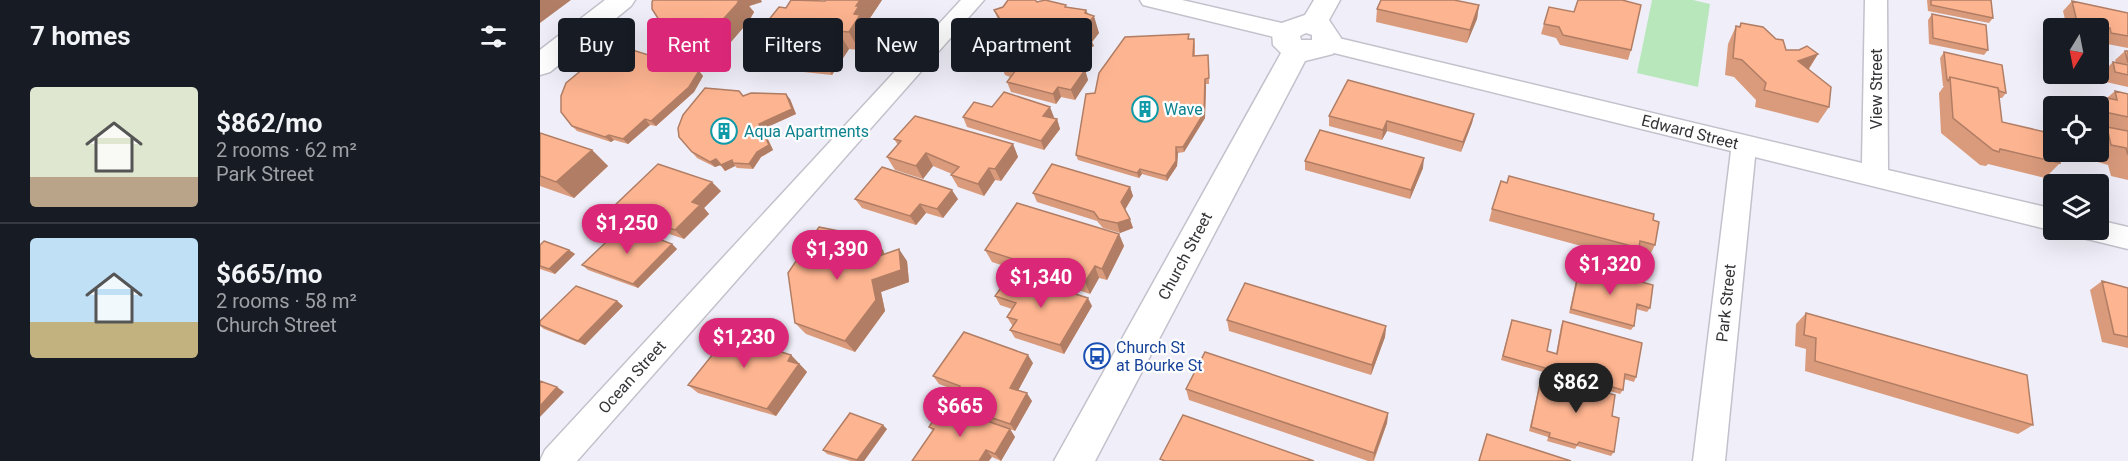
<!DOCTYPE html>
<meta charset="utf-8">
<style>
:root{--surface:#171b24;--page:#242831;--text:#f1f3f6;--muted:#9ea1a6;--line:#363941;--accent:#db2777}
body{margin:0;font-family:Roboto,sans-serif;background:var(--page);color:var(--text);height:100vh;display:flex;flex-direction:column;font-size:22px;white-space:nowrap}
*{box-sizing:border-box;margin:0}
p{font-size:20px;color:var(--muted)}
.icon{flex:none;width:33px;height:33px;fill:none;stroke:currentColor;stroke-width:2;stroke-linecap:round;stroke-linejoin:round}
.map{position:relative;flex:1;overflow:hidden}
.details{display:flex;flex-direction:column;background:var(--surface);width:540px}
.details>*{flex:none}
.hud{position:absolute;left:18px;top:18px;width:570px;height:54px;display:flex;gap:12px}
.needle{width:39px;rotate:190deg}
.buttons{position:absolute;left:1503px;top:18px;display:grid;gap:12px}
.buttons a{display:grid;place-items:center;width:66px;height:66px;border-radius:6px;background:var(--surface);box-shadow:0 6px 24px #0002;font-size:30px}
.price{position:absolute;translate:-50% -51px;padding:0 14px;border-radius:21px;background:var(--accent);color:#fff;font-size:20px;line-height:39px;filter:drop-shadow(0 2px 3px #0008)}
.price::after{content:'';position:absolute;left:50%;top:36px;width:18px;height:14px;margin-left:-9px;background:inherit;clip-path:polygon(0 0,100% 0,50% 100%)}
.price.on{background:#222;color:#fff}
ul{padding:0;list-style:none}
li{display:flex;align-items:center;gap:18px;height:150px;padding:0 30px}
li+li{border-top:2px solid var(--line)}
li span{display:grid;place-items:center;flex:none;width:168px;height:120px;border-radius:6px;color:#555}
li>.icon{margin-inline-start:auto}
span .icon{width:72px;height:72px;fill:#fffc;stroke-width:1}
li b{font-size:26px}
h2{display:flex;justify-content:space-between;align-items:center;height:72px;padding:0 30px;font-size:26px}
.tag{padding:0 21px;border-radius:6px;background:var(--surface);box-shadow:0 6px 24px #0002;font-size:21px;line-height:54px}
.tag.on{background:var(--accent);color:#fff}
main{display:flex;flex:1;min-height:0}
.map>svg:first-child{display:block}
</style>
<main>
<section class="details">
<h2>7 homes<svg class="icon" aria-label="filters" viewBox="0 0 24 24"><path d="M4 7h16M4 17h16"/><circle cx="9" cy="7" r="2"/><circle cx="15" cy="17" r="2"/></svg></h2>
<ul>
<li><span style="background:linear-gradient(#dfe7d0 75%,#b9a48a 0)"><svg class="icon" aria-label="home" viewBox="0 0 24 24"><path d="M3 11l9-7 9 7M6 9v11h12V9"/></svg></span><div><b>$862/mo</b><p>2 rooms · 62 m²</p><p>Park Street</p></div></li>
<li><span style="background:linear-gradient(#bfe0f5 70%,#c2b280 0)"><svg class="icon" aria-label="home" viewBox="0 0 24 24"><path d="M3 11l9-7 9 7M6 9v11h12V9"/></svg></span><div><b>$665/mo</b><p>2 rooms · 58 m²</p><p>Church Street</p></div></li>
</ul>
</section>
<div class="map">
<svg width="1588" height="461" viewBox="0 0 1588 461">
<rect width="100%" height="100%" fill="#f0eff9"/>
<path fill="#b7e7bb" d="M1112 0H1153L1170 4 1158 87 1097 73Z"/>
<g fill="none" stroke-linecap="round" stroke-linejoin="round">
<g stroke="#c3c2cc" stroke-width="3">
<path id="minor" d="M421 0H444L37 461H0L5 450Z
M600 0H642L746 24 754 27 757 32 754 37 746 40 603 5Z
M1325 0H1347L1348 170 1514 209V230H1518L1514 231 1215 157 1185 461H1153L1191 151 786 51 778 49 775 43 778 37 786 35 1322 163Z
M1558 220 1588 227V249L1543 238 1540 230H1558Z"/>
</g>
<g stroke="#c3c2cc" stroke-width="3">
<path id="tertiary" d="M65 0H95L91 6 10 72 0 75V50Z
M774 0H800L789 20 801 38 793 54 765 61 555 461H514L741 53 733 45 732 32 736 25 765 15ZM766 33 772 35V40H761L760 36Z"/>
</g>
<use href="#minor" fill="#fff" fill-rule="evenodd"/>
<use href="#tertiary" fill="#fff" fill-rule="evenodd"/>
</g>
<path fill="#da9b7c" d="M286 0H342L328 21 329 24 327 27 330 33 319 50 309 49 292 75 254 71 242 53 254 41 239 40 227 22 246 8 285 1Z
M841 0H918V1L939 5 937 19 927 43 836 22 837 9Z
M1387 0H1451L1453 18 1449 23 1388 11Z
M1532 1 1588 13V48L1562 43 1560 38H1558V28H1527L1523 11Z
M222 2 209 6 214 12 209 21 178 57H164L158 49 136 43 123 26Z
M497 2 546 10 559 33 552 42 554 46 537 54 532 48 523 53 517 51 511 53 504 47 498 51 491 44 484 47 472 37 466 36 461 27 454 10Z
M1009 7 1091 50 1088 60 1020 45 1016 38 1001 34Z
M1392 14 1448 50 1444 55 1389 44 1388 20Z
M1201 23 1246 50 1278 54 1269 69 1289 107 1278 123 1215 107 1216 100 1194 77 1185 75 1188 44 1196 26 1199 27Z
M649 34V39H654L655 45V56L669 61V84H666L665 118 644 152 638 153 637 166 627 181 602 174 599 178 538 160 536 155 555 93Z
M58 46 124 60 159 71 163 76 154 92 116 126 110 125 88 144 74 140 71 142 37 131 32 126 64 52Z
M1585 51H1588V87L1566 82 1563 72 1573 62H1576L1575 60Z
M1404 52 1466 93 1462 98H1459L1462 122 1520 163 1505 178 1448 164 1446 166 1440 165 1401 133 1399 93 1404 86H1403L1400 58Z
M461 65 545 70 548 80 535 100 521 97 516 104 471 92 467 82 470 77 465 75Z
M1575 91 1588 94V180L1571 176 1568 165 1554 161 1552 152H1558V135L1561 132 1558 131V106H1553L1562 97 1567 98Z
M203 96 250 99 256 114 223 129 233 150 221 157 213 169 197 168 195 166 185 171 180 165 175 167 157 158 139 137Z
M452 107 514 117 512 118 517 119 520 129 504 150 427 127 423 117Z
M934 114 932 123 921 152 847 131 842 140 789 126V116Z
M0 133 52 150 68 166 34 198 0 186Z
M354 139 473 144 478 157 461 181 455 180 444 196 418 187 411 175 412 174 393 166 383 179 355 170 347 157 358 145Z
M765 161 883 168 870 199 765 170Z
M590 187 593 196 585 210 593 228 580 233 563 228 557 221 497 202 493 193Z
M181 191 164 208 169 214 144 239 82 218 72 208Z
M315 199H418L403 218 386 213 376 225 322 208Z
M952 209 1113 220 1115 245 1109 257 1096 254 1093 260 949 221Z
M579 234 584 246 567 280 559 278 550 294 452 262 445 250Z
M132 244 137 249 98 288 48 270 42 265Z
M0 245 29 250 35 254 15 274 0 269Z
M343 250 344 254 367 261 369 282 341 292 345 311 315 352 266 334 255 323Z
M1040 266 1110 308 1107 312 1096 309 1094 326 1091 330 1029 313 1038 271Z
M1562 281 1588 288V348L1562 342 1550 290Z
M455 296 552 306 524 354 475 338 470 330 473 326 472 325 467 317 472 309 460 305Z
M77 301 83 306 45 345 4 329 0 326V321Z
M1266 313 1493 425 1478 434 1265 371 1266 349 1255 346 1256 324Z
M687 320 846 326 845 337 831 375 689 331Z
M972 320 1007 351 1016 354 1021 326 1023 321 1096 377 1094 382 1084 379 1083 390 1080 394 961 360Z
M222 338 231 346 229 349 251 355 267 372 236 416 158 393 148 385 177 349 168 341Z
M493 363 478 391 492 401 475 431 446 421 441 414 442 411 420 403 414 395 417 391 399 384 393 376Z
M1002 374 1072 416 1074 452 1071 456 1037 446 1035 449 1007 441 1008 437 989 431 1001 378Z
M646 389 848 413 847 423 834 461H828L649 400Z
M389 427 470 429 475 437 461 461 393 431Z
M347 429 324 461H311L287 454 283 450Z"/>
<path fill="#b17e65" d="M0 0H31L0 23Z
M199 0H221L222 2 209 6 214 12 209 21 178 57 165 39Z
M320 0H342L328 21 329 24 327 27 330 33 319 50 309 32 316 6Z
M939 5 937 19 927 43 930 30Z
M546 10 549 22 554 16 559 33 552 42 554 46 537 54 532 36 546 26 545 13Z
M484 26 491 44 484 47 477 30Z
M498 30 504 47 498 51 491 33Z
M298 31 309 49 292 75 281 57Z
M527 31 532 48 523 53 517 36Z
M511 34 517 51 511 53 505 36Z
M1278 54 1267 71 1258 61Z
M545 70 548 80 535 100 531 90Z
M159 71 163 76 154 92 116 126 111 121Z
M665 79 666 84 665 118 644 152 643 147Z
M518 87 521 97 516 104 513 94Z
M246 94 250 99 256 114 223 129 233 150 221 157 213 169 209 164 219 124Z
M510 107 514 117 507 125 503 116Z
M934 114 932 123 921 152 923 142Z
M105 119 110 125 88 144 83 139Z
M517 119 520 129 504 150 501 141Z
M847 121V131L842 140 843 130Z
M69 135 74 140 71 142 65 137Z
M473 144 478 157 461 181 455 169Z
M636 147 638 153 637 166 627 181 626 176Z
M52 150 68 166 34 198 16 182Z
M386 153 393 166 383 179 376 166Z
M884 158 883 168 870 199 871 190Z
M176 159 181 165 175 167 170 162Z
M192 160 195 166 185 171 181 165Z
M449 168 455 180 444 196 438 184Z
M600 169 602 174 599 178 597 173Z
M172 182 181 191 164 208 169 214 144 239 135 230 152 202Z
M590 187 593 196 584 211 581 202Z
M412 190 418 199 403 218 397 209Z
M380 204 386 213 376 225 370 216Z
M590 219 593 228 580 233 577 223Z
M579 234 584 246 567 280 562 269Z
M334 238 343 250 348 267 339 256Z
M132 244 137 249 98 288 93 284Z
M359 249 367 261 369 282 341 292 345 311 315 352 305 341 332 280Z
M29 250 35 254 15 274 9 269Z
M555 266 559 278 550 294 545 282Z
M548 298 552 306 524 354 520 345Z
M77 301 83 306 45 345 38 341Z
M846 326 845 337 831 375 832 365Z
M222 338 231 346 222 359 213 351Z
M251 355 267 372 236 416 227 409Z
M488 355 493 363 475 396 470 388Z
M17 387 24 392 0 417V406Z
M487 393 492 401 475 431 470 424Z
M848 413 847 423 833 461 834 453Z
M343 425 347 429 324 461H317V460Z
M470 429 475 437 461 461 455 454Z
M446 450 452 457 449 461H439Z"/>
<path fill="#fdb490" stroke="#b17e65" stroke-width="1.5" d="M113 0H199L197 4 165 39H150V34L123 26 112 9V2Z
M251 0 285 1 286 0H320L316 6H319L314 14 320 15 309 32 298 31 281 57 242 53 270 24 227 22 239 7 246 8Z
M468 0H495L497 2 505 0 526 5 525 7 546 10 545 13 554 16 546 26 548 29 532 36 527 31 517 36 511 34 505 36 498 30 491 33 484 26 477 30 465 20 460 19 454 10 463 7Z
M841 0H914L939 5 930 30 837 9Z
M1038 0H1082L1101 5 1091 50 1023 35 1019 27 1004 24 1009 7 1034 12Z
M1391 0H1451L1453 18 1391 5Z
M1532 1 1588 13V36L1571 33 1570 28 1537 22Z
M1392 14 1446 25 1448 50 1393 38Z
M1201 23 1223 27 1236 39 1243 40 1246 50H1259L1267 46 1278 54 1258 61 1291 87 1289 107 1224 90 1226 83 1202 60 1193 58 1196 26 1200 27Z
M649 34 648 39H654L653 56 668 55 669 78 665 79 664 113 643 147H636V161L626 176 600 169 597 173 536 155 546 94 555 93 559 73 585 37Z
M64 41 124 60 128 56 152 65 159 71 149 87 111 121 105 119 83 139 69 135 65 137 32 126 21 112V96L26 83 67 49 58 46Z
M475 50 545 70 531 90 518 87 513 94 467 82 476 70 461 65Z
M1585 51H1588V63Z
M1404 52 1462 65 1466 93 1459 91 1458 88 1410 77 1408 81 1407 80Z
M1573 62 1588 65V75L1575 72Z
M1410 77 1458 88 1462 122 1514 134V152H1518L1520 163 1460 149 1459 152 1453 150 1413 118Z
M808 80 934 114 923 142 847 121 843 130 789 116Z
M165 88 199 91 203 96 211 93 246 94 252 109 219 124 229 145 217 152 209 164 193 163 192 160 181 165 176 159 170 162 152 152 139 137 138 128 143 115Z
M1575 91 1588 94V117L1565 112 1562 97 1577 100Z
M464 92 510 107 503 116 517 119 501 141 423 117 434 102 452 107Z
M375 116 473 144 455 169 449 168 438 184 411 175 419 167 386 153 376 166 347 157 361 141 354 139Z
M1567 127 1588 131V155L1586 148 1571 145Z
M780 130 884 158 871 190 765 161Z
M0 133 52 150 16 182 0 176Z
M118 164 172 182 152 202 160 205 135 230 72 208Z
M512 164 590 187 581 202 590 219 577 223 559 219 554 212 493 193Z
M342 167 412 190 397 209 380 204 370 216 315 199Z
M969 176 1114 214 1113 220 1119 222 1115 245 1100 241 1099 248 952 209 961 181 967 183Z
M477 203 579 234 562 269 555 266 545 282 445 250Z
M83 226 132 244 93 284 42 265Z
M279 227 334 238 339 256 359 249 361 270 332 280 336 300 305 341 255 323 248 273Z
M4 241 29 250 9 269 0 266V245Z
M1040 266 1113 285 1110 308 1097 304 1094 326 1031 309Z
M471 274 548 298 520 345 470 330 477 320 467 317 476 303 455 296Z
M1562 281 1588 288V337L1574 334Z
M705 283 846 326 832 365 687 320Z
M36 286 77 301 38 341 0 325V321Z
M1266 313 1487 375 1493 425 1275 361 1276 338 1264 335Z
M972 320 1011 330 1007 351 1017 354 1023 321 1102 343 1096 377 1085 374 1083 390 963 356Z
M181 324 222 338 213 351 224 354 228 348 251 355 248 361 259 364 227 409 148 385 182 343 168 341Z
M424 332 488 355 470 388 487 393 470 424 441 414 445 407 414 395 420 386 393 376Z
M665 352 848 413 834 453 646 389Z
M1002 374 1075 395 1072 416 1079 418 1074 452 1039 442 1037 445 1009 437 1010 433 991 427Z
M0 381 17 387 0 406Z
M403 406 470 429 455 454 446 450 439 461H372L394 429 389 427Z
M310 413 343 425 317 460 283 450Z
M643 415 774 461H625L620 459Z
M947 434 1031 461H939Z"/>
<defs>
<g id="building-ring" transform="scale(1.35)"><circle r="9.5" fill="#fefefe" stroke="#0f9aa8" stroke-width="1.5"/><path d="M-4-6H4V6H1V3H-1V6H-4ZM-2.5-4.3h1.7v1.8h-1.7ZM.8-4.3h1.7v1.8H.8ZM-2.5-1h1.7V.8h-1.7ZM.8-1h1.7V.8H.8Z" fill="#0f9aa8"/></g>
<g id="bus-ring" transform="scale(1.35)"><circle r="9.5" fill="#fefefe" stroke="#1a4fb4" stroke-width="1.5"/><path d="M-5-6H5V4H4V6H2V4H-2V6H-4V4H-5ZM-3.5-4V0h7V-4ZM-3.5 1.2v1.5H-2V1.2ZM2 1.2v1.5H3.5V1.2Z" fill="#1a4fb4"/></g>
</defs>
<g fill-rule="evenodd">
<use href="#building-ring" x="605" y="109"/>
<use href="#building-ring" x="184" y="131"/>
<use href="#bus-ring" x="557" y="356"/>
</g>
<g text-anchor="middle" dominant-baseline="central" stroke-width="4.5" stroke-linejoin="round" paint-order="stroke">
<g font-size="16" fill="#343437" stroke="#fefefe">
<text transform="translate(1336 89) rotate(-90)">View Street</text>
<text transform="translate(1150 132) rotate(14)">Edward Street</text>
<text transform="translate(645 256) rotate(-62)">Church Street</text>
<text transform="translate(1186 303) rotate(-84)">Park Street</text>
<text transform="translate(92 377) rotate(-48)">Ocean Street</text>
</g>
<g font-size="16" fill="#0d838f" stroke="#fefefe" text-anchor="start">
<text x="624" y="109">Wave</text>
<text x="204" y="131">Aqua Apartments</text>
</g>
<g font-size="16" fill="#164399" stroke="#fefefe" text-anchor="start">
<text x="576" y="347">Church St<tspan x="576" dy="18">at Bourke St</tspan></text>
</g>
</g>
</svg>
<div class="buttons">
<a><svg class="needle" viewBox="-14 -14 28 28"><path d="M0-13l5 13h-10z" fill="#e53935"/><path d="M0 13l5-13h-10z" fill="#9ea1a6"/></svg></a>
<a><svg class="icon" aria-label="locate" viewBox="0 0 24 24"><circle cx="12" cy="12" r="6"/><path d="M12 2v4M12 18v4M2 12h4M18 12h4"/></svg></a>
<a><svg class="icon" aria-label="layers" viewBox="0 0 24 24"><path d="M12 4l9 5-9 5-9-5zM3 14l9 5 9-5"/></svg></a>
</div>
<b class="price" style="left:87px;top:255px">$1,250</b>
<b class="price" style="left:297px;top:281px">$1,390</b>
<b class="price" style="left:1070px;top:296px">$1,320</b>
<b class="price" style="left:501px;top:309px">$1,340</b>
<b class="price" style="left:204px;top:369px">$1,230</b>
<b class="price on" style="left:1036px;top:414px">$862</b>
<b class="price" style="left:420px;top:438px">$665</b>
<div class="hud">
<a class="tag">Buy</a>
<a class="tag on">Rent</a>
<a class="tag">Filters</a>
<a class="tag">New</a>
<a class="tag">Apartment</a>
</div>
</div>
</main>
